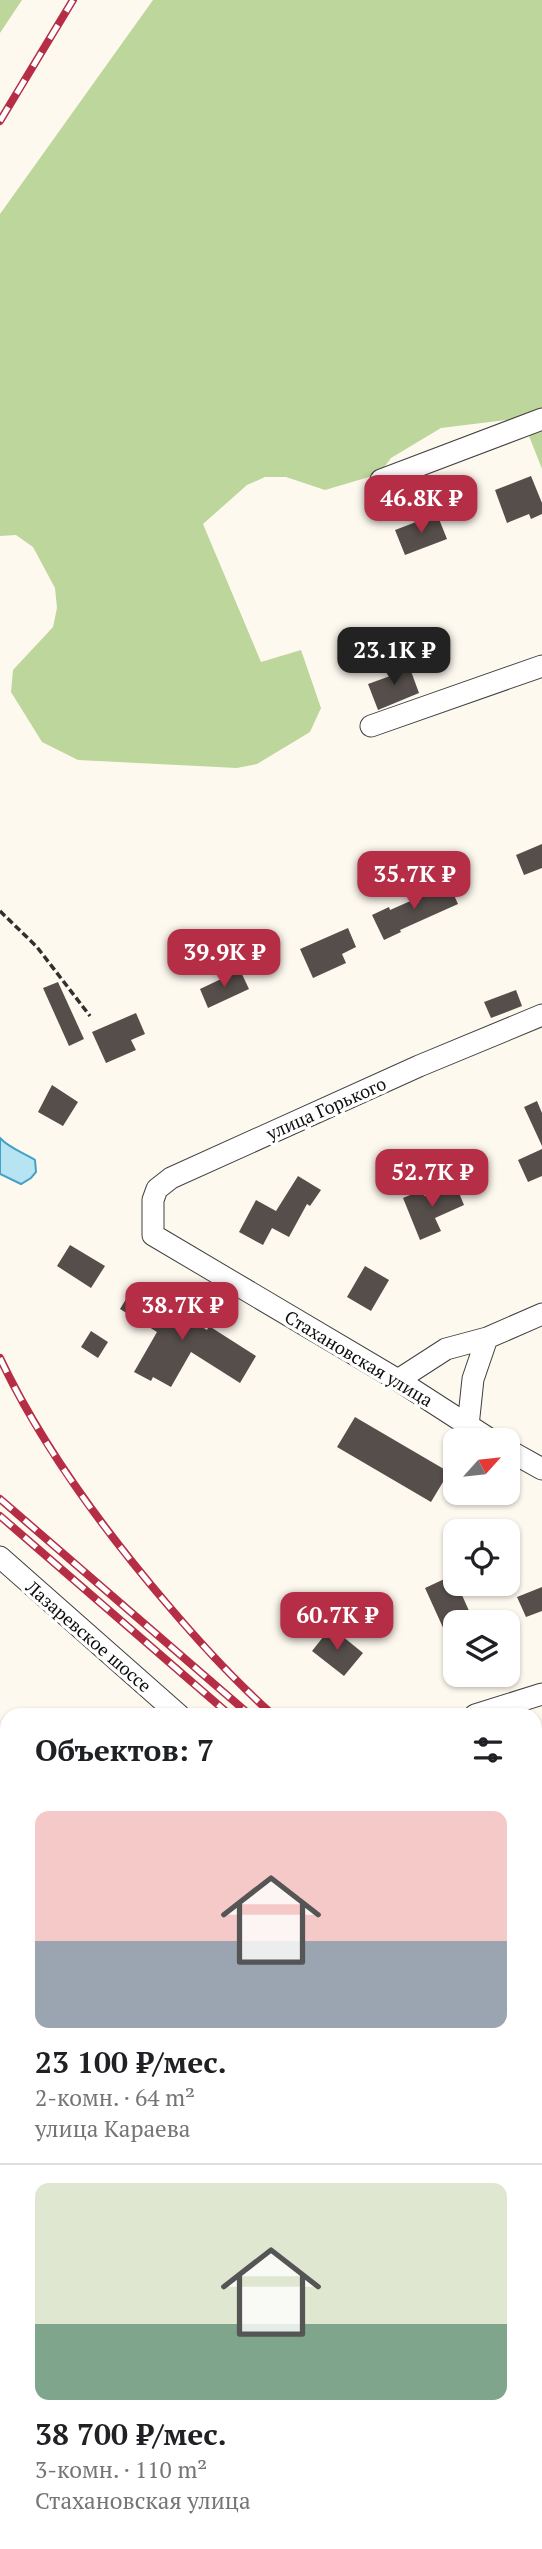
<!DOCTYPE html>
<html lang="ru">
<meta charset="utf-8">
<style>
:root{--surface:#fff;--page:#f6f6f6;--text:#202124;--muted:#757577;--line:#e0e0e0;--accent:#b52e46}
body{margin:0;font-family:"PT Serif",serif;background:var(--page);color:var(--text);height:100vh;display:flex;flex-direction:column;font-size:26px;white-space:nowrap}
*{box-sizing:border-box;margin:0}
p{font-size:23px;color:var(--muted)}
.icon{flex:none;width:38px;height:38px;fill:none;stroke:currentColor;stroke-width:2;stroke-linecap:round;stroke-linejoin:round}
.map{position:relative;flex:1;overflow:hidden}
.details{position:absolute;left:0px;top:1708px;width:542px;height:842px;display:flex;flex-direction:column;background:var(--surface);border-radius:21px 21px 0 0;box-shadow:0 2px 5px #0004}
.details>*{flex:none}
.needle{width:46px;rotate:63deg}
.controls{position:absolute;left:443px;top:1428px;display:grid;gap:14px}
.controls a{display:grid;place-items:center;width:77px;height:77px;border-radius:14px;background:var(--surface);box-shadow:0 2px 5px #0004;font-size:35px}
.price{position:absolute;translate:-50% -60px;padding:0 16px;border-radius:14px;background:var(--accent);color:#fff;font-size:23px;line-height:46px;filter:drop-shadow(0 2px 4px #0008)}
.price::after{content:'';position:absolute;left:50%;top:42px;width:21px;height:16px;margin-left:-10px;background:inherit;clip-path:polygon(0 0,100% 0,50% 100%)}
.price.selected{background:#222;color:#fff}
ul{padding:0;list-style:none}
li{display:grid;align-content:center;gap:14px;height:371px;padding:0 35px}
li+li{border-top:2px solid var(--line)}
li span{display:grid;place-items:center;height:217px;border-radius:14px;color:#555}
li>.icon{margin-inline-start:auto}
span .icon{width:126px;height:126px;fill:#fffc;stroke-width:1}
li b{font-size:30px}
h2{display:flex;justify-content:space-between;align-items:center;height:84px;padding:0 35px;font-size:30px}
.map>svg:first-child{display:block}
</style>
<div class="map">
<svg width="542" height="2549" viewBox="0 0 542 2549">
<rect width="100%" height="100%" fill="#fef9ef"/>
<path fill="#eae3ec" d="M542 1724V1926L536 1918V1726Z
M0 2142 7 2155V2543H536V2463L542 2476V2549H0Z"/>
<path fill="#d7e6bb" d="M7 2437V2543H74L62 2549H0L2 2546 0 2542V2443Z"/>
<path fill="#bdd69b" d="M0 0H22L0 33Z
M153 0H542V469L522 418 441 428 391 458 379 474 325 490 286 477H265L247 485 203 524 261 662 301 650 321 708 310 732 257 764 237 768 78 760 42 742 11 692 13 670 53 627 57 608 55 588 33 547 16 535 0 536V214Z"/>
<path fill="#b7e4f2" stroke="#43a1c5" stroke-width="2" d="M0 1138C9 1148 24 1153 35 1160L36 1172 31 1178 21 1184 0 1174Z"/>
<path fill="#564e4b" d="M531 476 542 503V514L531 519 529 514 507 523 495 490Z
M437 514 447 539 405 555 395 530Z
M408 663 419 693 378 710 368 684 393 675 391 670Z
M542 844V868L524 875 516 855Z
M449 884 458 904 400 930 401 932 384 940 372 915 389 907 390 910Z
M348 928 356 947 342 954 346 963 313 978 300 949Z
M240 970 249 989 208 1008 200 989Z
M58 982 84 1039 69 1046 43 988Z
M516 990 522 1006 491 1018 484 1002Z
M136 1013 145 1034 131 1040 136 1050 106 1063 92 1032Z
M52 1085 78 1102 63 1126 38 1112Z
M537 1101 542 1113V1146L524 1107Z
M542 1149V1176L528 1182 518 1160Z
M298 1176 321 1190 310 1206 307 1204 289 1237 272 1228 263 1245 239 1232 256 1200 276 1211Z
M455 1183 464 1205 435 1218 441 1231 420 1240 403 1198 422 1190 424 1196Z
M70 1245 105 1266 91 1288 57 1266Z
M365 1266 389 1280 371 1311 347 1297Z
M134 1286 207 1330 209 1326 256 1356 240 1383 191 1352 171 1387 153 1377 151 1381 134 1372 157 1332 120 1309Z
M91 1331 108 1342 98 1358 81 1347Z
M355 1417 449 1472 431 1502 337 1447Z
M453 1575 474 1622H455V1654L425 1588Z
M542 1587V1611L526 1617 517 1597Z
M331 1627 363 1653 344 1676 312 1651Z"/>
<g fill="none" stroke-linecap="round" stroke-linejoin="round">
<g stroke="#414141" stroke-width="23">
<path id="minor" d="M381 480 542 419
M371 726 542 666
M398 1380 446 1349 487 1338 542 1314
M468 1426 473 1379 487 1338
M491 1440 398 1380 153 1235V1200L157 1189 171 1178 419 1066 542 1015
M508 1450 542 1469
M0 1557 179 1715
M475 1715 542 1694
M0 1908 7 1914
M536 2410 542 2423
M109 2549 121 2543"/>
</g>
<path stroke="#303030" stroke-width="3.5" stroke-dasharray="7 3.5" stroke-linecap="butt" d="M0 911 37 947 90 1016"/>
<use href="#minor" stroke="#fff" stroke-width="21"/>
<g stroke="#b52e46" stroke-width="8">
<path id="rail" d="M0 121 73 0
M0 1358C42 1447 103 1529 167 1604 200 1643 235 1681 273 1715
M0 1499 250 1715
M0 1516 230 1715
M536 1943 542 1948
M536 1961 542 1967
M536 1978 542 1984"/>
</g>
<use href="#rail" stroke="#fff" stroke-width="5" stroke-dasharray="16" stroke-linecap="butt"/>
</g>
<g text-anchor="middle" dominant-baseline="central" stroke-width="7" stroke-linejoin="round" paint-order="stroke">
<g font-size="18" fill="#0e0e0e" stroke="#fff">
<text transform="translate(326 1108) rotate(-24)">улица Горького</text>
<text transform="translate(359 1358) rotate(31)">Стахановская улица</text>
<text transform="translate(89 1636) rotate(41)">Лазаревское шоссе</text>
</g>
</g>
</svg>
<div class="controls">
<a><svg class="needle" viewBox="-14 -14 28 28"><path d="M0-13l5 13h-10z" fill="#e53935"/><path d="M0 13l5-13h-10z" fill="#757577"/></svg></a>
<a><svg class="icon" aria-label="locate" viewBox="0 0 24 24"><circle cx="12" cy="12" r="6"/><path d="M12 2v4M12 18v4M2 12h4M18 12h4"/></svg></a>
<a><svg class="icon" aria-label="layers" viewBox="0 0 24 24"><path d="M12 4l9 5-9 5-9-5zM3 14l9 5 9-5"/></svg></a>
</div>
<b class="price" style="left:421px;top:535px">46.8K ₽</b>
<b class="price selected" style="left:394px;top:687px">23.1K ₽</b>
<b class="price" style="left:414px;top:911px">35.7K ₽</b>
<b class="price" style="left:224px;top:989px">39.9K ₽</b>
<b class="price" style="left:432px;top:1209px">52.7K ₽</b>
<b class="price" style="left:182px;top:1342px">38.7K ₽</b>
<b class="price" style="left:337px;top:1652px">60.7K ₽</b>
<section class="details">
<h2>Объектов: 7<svg class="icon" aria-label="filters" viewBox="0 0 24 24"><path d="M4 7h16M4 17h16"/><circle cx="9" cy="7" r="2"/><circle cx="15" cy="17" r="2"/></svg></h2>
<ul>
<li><span style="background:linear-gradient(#f6c9c9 60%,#9aa5b1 0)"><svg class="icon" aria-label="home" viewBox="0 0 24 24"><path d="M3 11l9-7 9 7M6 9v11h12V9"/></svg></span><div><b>23 100 ₽/мес.</b><p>2-комн. · 64 m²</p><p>улица Караева</p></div></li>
<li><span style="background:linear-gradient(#dfe7d0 65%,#7fa58c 0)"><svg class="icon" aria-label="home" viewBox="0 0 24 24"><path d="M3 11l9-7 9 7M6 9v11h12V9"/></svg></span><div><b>38 700 ₽/мес.</b><p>3-комн. · 110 m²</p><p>Стахановская улица</p></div></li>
</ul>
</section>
</div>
